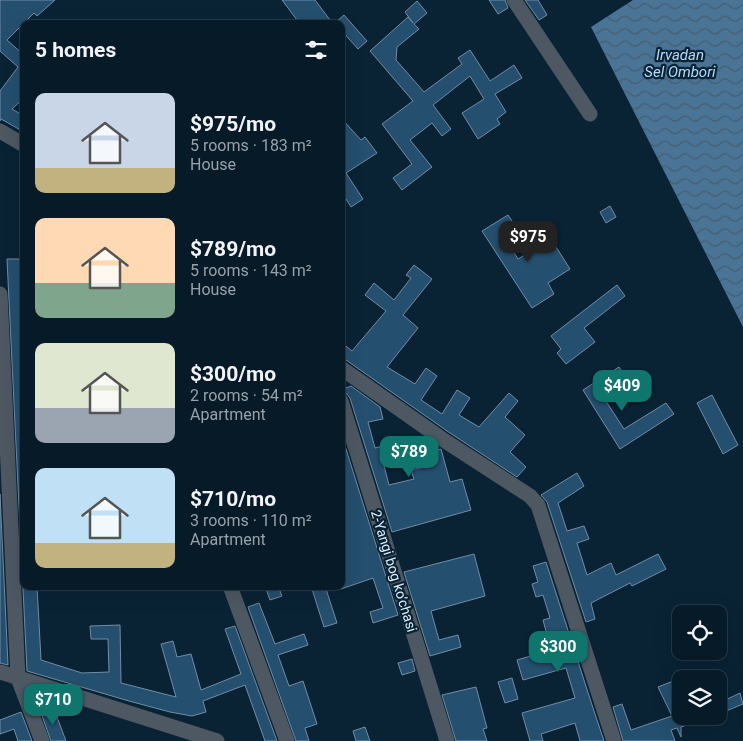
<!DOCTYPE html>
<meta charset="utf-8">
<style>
:root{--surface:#071a28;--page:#152734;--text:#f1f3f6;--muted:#98a1a8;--line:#283845;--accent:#0f766e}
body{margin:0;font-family:Roboto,sans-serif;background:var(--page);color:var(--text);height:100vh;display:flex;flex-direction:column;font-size:19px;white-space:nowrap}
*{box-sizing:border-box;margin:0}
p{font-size:16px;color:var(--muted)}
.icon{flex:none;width:28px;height:28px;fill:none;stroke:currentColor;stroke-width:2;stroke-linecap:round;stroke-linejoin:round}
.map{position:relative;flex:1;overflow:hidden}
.side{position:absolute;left:20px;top:20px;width:325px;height:570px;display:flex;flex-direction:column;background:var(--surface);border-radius:10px;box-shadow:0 5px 20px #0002,0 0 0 1px var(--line)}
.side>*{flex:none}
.fabs{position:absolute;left:672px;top:605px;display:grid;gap:10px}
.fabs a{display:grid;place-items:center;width:55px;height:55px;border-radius:10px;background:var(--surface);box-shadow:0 5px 20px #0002,0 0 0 1px var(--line);font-size:25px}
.price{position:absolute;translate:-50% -42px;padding:0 11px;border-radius:10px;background:var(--accent);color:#fff;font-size:16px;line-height:32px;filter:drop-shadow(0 1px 2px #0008)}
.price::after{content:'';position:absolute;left:50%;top:30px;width:15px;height:11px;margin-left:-8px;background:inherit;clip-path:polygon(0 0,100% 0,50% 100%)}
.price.active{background:#222;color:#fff}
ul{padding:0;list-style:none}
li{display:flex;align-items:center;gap:15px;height:125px;padding:0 15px}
li span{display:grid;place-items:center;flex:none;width:140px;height:100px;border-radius:10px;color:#555}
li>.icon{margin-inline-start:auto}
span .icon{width:60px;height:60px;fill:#fffc;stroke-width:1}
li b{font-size:21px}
h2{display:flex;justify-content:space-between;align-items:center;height:60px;padding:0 15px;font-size:21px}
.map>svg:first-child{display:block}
</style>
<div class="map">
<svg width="743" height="741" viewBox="0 0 743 741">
<defs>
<pattern id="water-waves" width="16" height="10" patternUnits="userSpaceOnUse" patternTransform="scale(1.25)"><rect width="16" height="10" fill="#497495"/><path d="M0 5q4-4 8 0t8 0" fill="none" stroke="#465d70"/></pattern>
</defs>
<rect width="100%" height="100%" fill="#092335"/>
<path fill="url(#water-waves)" d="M633 0H743V327L591 27Z"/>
<path fill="#254f6e" stroke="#718da4" d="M0 0H55L37 16 34 13 7 40 24 55V98L12 109 24 116V132L1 119 0 121V91L18 67 0 51Z
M282 0H315L333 24H300Z
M489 0H505L508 8 498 14Z
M525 0H538L547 15 539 20Z
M417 1 427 13 414 24 419 29 397 47 396 60 424 92 462 64 458 58 470 50 490 81 514 65 522 78 495 94 506 112 497 119 500 124 478 139 462 113 484 99 470 76 433 105 451 129 442 136 432 123 410 140 432 167 402 190 393 178 412 164 382 124 413 101 370 51 408 17 413 23 405 12Z
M344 15 367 41 358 49 341 30V24L335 23Z
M341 118 361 140 365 137 377 153 346 173 363 199 351 207 341 191Z
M610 206 616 217 606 223 600 212Z
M508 215 516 227 503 235 518 259 551 239 570 269 548 283 554 294 532 308 482 231Z
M7 259H22L24 285V586H37L41 660 82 673 109 672 108 639H91L90 626 120 625 121 683 176 697 161 644 173 641 177 657 191 654 201 690 241 674 225 629 235 626 277 741H265L245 685 203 701 206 712 192 716 170 712 129 701 27 671Z
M414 265 432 279 403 315 418 328 387 367 415 384 426 368 437 376 421 400 442 414 457 390 470 398 459 415 479 427 509 393 518 401 505 417 525 435 510 452 526 467 517 477 447 431 346 360 341 359V342L352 351 386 311 365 295 374 283 394 300 411 278 406 275Z
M617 285 625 296 584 328 595 342 566 364 557 353 561 349 551 336Z
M619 367 625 376 600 392 624 429 666 403 674 414 620 449 583 390Z
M351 386 380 407 383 419 368 422 375 448 391 444 394 455 382 458 389 485 414 479 411 470 432 465 429 453 441 449 450 482 462 479 471 510 392 532 350 398 347 394 341 392V390Z
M712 395 738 445 723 454 697 403Z
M341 433 398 615 373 623 370 612 383 608 373 578 341 589Z
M577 473 584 486 558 503 567 531 584 526 589 539 577 543 587 575 611 563 616 575 658 554 666 569 632 586 630 583 591 603 595 619 586 622 547 502 541 495Z
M0 494 8 665 0 663Z
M474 554 485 596 431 611 439 640 458 635 461 647 430 656 404 572Z
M546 562 592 705 604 741H580L575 723 541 734 543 741H530L522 713 575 698 566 668 523 680 517 660 551 650 543 620 550 618 543 595 536 597 532 584 538 582 533 566Z
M265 586H278L282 596 270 600Z
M311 586H325L337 623 324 627Z
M259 603 275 644 304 634 308 645 278 655 289 686 303 681 317 724 305 728 309 741H296L248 607Z
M412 659 415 671 402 675 398 663Z
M512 678 518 699 505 703 498 682Z
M681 678V716H706V718L681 727V737L677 728 671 730 675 741H623L613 707 622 704 631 730 672 716 658 687Z
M476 687 487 728 483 729 487 741H456L442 695Z
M740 693 743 704 719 714V703Z
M54 709 66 741H51L41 713Z
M21 712 32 741H18L14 729 0 734V720Z
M365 727 370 741H356L353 731Z"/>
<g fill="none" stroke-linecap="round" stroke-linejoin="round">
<path stroke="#4d5862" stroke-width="15" d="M514 0 590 114
M0 131 24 145
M0 294 18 678 42 741
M341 368 442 439 530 496 538 505 614 741
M341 401 447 741
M230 586 287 741
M0 672 217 741"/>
</g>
<g text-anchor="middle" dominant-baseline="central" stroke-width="4.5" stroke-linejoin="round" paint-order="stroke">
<g font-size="14" fill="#dbeaf7" stroke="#092335">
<text transform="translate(394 571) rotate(73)">2-Yangi bog koʼchasi</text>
</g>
<g font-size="15" font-style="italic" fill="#b4dbfb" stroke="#092335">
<text x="680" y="55">Irvadan<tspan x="680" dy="17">Sel Ombori</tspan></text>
</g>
</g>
</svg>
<div class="fabs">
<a><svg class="icon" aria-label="locate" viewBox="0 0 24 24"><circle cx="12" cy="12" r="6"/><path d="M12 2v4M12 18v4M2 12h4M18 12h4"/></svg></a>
<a><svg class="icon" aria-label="layers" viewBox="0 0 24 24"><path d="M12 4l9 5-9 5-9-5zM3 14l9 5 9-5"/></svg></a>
</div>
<b class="price active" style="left:528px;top:263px">$975</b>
<b class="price" style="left:622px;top:412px">$409</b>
<b class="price" style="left:409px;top:478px">$789</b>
<b class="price" style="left:558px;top:673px">$300</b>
<b class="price" style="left:53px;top:726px">$710</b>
<section class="side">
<h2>5 homes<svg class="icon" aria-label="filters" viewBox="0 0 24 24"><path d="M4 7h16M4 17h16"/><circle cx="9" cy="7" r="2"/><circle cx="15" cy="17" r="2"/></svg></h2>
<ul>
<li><span style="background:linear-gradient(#c9d6e8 75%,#c2b280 0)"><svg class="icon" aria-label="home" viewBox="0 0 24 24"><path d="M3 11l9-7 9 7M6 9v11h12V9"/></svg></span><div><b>$975/mo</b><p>5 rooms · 183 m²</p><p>House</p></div></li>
<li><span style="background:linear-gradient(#ffd9b3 65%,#7fa58c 0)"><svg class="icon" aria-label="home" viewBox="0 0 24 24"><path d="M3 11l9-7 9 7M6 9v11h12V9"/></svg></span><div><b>$789/mo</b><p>5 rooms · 143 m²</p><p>House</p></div></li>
<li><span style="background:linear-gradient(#dfe7d0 65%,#9aa5b1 0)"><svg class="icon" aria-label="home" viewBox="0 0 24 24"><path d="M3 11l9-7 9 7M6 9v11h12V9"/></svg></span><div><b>$300/mo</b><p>2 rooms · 54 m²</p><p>Apartment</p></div></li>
<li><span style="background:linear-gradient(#bfe0f5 75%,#c2b280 0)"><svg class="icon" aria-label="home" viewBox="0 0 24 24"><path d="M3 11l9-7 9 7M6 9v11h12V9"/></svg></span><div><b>$710/mo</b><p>3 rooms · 110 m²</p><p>Apartment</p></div></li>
</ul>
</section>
</div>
